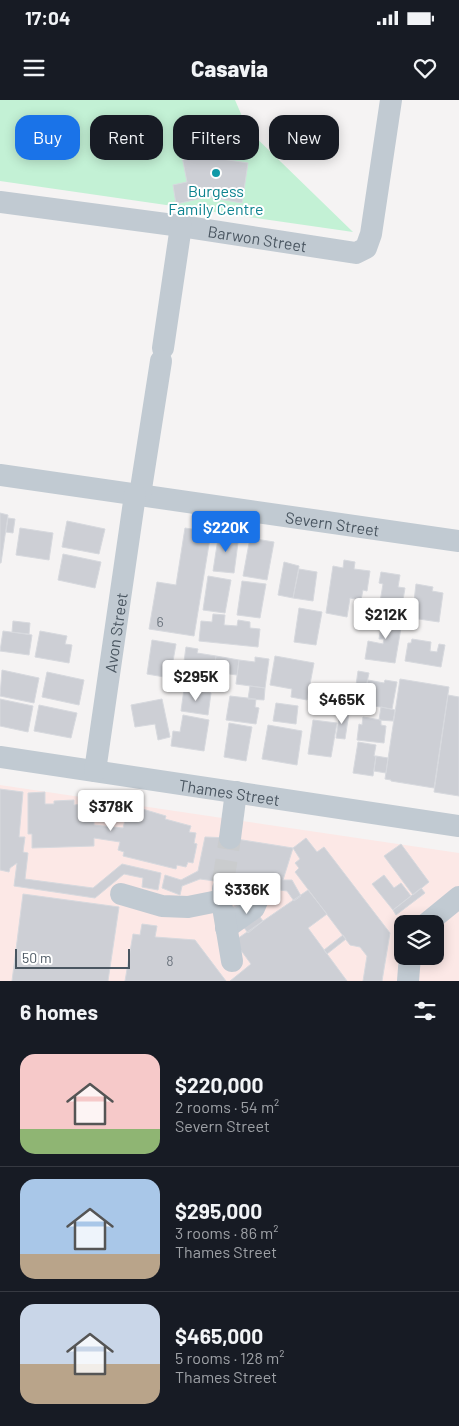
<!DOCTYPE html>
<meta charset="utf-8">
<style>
:root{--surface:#171b24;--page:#20242c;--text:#f1f3f6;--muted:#9ea1a6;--line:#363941;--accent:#1a73e8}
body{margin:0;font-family:Barlow,sans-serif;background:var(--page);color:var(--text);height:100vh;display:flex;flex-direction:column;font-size:19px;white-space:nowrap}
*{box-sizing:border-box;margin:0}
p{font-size:16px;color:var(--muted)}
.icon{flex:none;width:28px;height:28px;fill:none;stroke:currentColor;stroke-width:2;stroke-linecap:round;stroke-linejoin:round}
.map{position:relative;height:881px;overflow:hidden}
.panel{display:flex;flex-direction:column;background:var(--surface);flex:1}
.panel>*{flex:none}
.hud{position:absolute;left:15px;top:15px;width:430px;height:45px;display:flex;gap:10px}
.fabs{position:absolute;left:394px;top:815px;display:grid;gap:10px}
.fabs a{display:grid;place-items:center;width:50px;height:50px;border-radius:10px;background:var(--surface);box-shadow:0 2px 12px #0003;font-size:25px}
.scale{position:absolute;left:15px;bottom:12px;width:115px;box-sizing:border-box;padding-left:5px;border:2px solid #4a5661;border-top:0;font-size:14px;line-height:18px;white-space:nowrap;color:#4a5661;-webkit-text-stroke:4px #fff;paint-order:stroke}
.price{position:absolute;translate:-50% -42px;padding:0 11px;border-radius:5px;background:#fff;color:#222;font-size:16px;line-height:32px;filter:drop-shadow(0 1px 2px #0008)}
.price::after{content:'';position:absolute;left:50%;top:30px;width:15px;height:11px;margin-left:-8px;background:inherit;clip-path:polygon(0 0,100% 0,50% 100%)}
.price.on{background:var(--accent);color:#fff}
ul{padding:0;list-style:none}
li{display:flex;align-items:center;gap:15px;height:125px;padding:0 20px}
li+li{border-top:1px solid var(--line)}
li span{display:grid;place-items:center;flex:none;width:140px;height:100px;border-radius:15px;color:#555}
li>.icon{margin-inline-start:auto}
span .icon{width:60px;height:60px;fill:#fffc;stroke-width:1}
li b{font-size:21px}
h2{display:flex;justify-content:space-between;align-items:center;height:60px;padding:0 20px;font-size:21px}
.chip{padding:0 18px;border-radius:15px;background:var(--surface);box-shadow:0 2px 12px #0003;font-size:18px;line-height:45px}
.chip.on{background:var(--accent);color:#fff}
.status{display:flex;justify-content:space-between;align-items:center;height:35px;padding:0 25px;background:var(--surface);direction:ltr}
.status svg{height:14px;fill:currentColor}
header{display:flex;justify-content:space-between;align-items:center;height:65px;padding:0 20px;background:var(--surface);font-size:22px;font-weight:800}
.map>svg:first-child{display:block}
</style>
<div class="status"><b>17:04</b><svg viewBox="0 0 49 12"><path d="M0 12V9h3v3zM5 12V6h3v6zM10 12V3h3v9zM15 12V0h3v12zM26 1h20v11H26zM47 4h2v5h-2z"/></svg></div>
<header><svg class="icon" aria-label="menu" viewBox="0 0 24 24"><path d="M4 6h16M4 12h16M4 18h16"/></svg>Casavia<svg class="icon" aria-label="heart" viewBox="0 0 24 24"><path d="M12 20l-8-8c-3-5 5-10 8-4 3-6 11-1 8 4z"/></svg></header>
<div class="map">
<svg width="459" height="881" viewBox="0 0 459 881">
<rect width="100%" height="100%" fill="#f5f3f3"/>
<path fill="#fce8e6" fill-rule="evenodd" d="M0 685 459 753V881H0ZM402 824H435V856H402Z"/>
<path fill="#c3f1d5" d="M0 0H235L248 30 353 132 0 81Z"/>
<path fill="#cdcfd5" stroke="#d7d9de" d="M194 49 195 55 248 63 242 103 207 97 176 104 173 85 187 82 181 51Z
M0 413 8 415 1 463H0Z
M8 418 15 419 13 433 6 432Z
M67 421 105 429 99 454 62 447Z
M20 428 53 433 49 460 16 455Z
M185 428 211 432 194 536 149 529 157 482 176 485Z
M219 432 239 435 234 473 213 471Z
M250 438 274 442 267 480 243 476Z
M63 454 101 462 95 488 58 480Z
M344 460 355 462 354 469 370 471 367 491 363 490 361 500 350 498 347 517 326 513 333 466 343 468Z
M284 462 299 466 293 498 278 495Z
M299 469 317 472 313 501 293 498Z
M381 472 400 475 398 487 405 488 402 506 380 502 383 484 379 483Z
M208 476 231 480 225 513 203 510Z
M242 481 266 484 260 518 237 515Z
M416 484 433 487 432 491 443 493 439 522 412 518Z
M387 503 402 506 401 516 385 514Z
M299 508 322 512 316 545 294 542Z
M383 513 403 516 395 563 365 559 368 541 383 544 384 539H379Z
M213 514 225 515 224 525 237 526 238 520 250 522V528L260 529 258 547 199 541 201 521 212 522Z
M13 521 30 523 29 534 12 532Z
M3 531 32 535 29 555 0 551Z
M40 531 67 536 65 544 72 545 69 563 35 557Z
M412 539 431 542 430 551 437 552 439 544 445 545 441 567 405 561 408 543H411Z
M152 540 176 544 170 578 147 574Z
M186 547 198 549 197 553 216 556 212 580 182 576Z
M216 556 239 560 237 575 214 572Z
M275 556 314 563 307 600 291 597 292 589 270 585Z
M255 557 269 559 265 588 236 584 239 560 255 562Z
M2 570 39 578 34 603 0 596Z
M358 571 369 573 366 587 356 585Z
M47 572 84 580 79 605 42 597Z
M179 575 194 578 192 591 177 588Z
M400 579 449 587 434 688 391 681V680L385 679Z
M368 580 384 583 385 580 397 582 392 609 363 604Z
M250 586 265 588 264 600 248 599Z
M184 589 211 593 208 615 181 611Z
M448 595 459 597V696L434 692Z
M230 596 256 599 255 607 259 608 256 624 226 620Z
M0 599 33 606 28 632 0 626Z
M162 599 170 637 158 640 155 624 135 627 131 605Z
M276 603 298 606 296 624 273 621Z
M39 605 77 613 71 638 34 631Z
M381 607 395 610 393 621 379 620Z
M340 611 349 613 345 639 336 638Z
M183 615 209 620 204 651 171 646 173 631 180 632Z
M363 617 381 620V625L386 626 384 643 357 640 359 624 362 625Z
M313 620 337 623 331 657 308 654Z
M229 623 252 627 246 661 224 657Z
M268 625 302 631 297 665 262 659Z
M358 642 376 645 374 656H376L373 676 353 673Z
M376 656 388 658 386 673 374 671Z
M0 689 23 692 19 737H25L23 752 28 753 25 779 93 788 122 764 161 773 158 790 142 787 143 778 124 774 95 798 14 786 17 763 10 768 9 772 0 770Z
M45 692V704H54V701L74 700V705L86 704V714H94V725L123 728 129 705 166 716 165 719 191 726 189 732 196 733 194 743 197 744 193 763 188 762 186 767 177 765 176 769 123 756 124 752 118 750 120 742 94 738V746L32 748V734H28V693Z
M205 737 230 738 293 748 283 780H292L301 796 294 801 287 791 200 779 182 786 180 795 162 788 165 775 181 780 198 771Z
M306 738 317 752 324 747 390 833 382 881H363L367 856 360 847 350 845 295 772 299 768 295 763 300 759 293 748Z
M401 744 429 782 413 795 384 756Z
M384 775 394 788 401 783 411 796 393 810 372 784Z
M421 788 425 793 396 815 393 810Z
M308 790 327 814 308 828 347 881H230L251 864 234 841Z
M23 794 119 807 108 881H12Z
M246 798 263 821 248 833 230 809Z
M142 824 157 826 155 837 195 840 226 881H125L133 834 140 835Z
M343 835 346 839 327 854 324 850Z"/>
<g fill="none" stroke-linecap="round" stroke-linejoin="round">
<path stroke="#caccce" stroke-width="22" stroke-dasharray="22 11" stroke-linecap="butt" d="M223 782 230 738"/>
<g stroke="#c1cad2" stroke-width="22">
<path id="s1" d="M0 102 181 126 356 153 366 148 371 134 391 0"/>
<path d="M163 248 181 126"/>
<path id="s2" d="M0 375 459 441"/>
<path d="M140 395 161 261"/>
<path id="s3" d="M0 657 459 726"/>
<path id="s4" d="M95 671 135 395"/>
<path d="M230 738 236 692"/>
<path d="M223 789 255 792 257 801 254 808 226 828"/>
<path d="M121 794 162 806 188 807 223 800"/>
<path d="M224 813 232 861"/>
<path d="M426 824 459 797"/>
<path d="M408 881 410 856"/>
</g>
</g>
<circle fill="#0f9aa8" stroke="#fff" stroke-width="2" cx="216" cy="73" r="5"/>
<g text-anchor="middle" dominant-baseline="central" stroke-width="4" stroke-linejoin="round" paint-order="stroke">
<g font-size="14" fill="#6b747e">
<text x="160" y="521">6</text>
<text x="170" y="860">8</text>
</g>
<g font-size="16" fill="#0d838f" stroke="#fff">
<text x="216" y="90">Burgess<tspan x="216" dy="18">Family Centre</tspan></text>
</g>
<g font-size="16" fill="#4a5661" stroke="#fff">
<text stroke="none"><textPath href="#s1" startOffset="260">Barwon Street</textPath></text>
<text stroke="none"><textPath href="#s2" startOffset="336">Severn Street</textPath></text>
<text stroke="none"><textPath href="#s4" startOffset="140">Avon Street</textPath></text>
<text stroke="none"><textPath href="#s3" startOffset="232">Thames Street</textPath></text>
</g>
</g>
</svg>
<div class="fabs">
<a><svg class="icon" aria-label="layers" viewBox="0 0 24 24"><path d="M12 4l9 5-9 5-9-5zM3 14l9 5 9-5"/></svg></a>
</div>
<div class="scale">50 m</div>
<b class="price on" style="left:226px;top:453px">$220K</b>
<b class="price" style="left:386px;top:540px">$212K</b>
<b class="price" style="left:196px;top:602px">$295K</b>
<b class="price" style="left:342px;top:625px">$465K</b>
<b class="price" style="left:111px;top:732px">$378K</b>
<b class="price" style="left:247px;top:815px">$336K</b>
<div class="hud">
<a class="chip on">Buy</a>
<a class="chip">Rent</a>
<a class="chip">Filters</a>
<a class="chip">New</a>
</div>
</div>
<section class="panel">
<h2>6 homes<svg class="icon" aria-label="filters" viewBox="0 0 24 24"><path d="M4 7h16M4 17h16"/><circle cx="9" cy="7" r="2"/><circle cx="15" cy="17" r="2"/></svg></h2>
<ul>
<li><span style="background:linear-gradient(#f6c9c9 75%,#8fb573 0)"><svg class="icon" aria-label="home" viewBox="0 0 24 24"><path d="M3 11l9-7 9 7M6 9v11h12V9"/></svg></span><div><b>$220,000</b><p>2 rooms · 54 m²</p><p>Severn Street</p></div></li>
<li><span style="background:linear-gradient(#a9c7e8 75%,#b9a48a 0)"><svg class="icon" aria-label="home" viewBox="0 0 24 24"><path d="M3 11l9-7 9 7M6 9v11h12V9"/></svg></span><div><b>$295,000</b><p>3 rooms · 86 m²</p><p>Thames Street</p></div></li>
<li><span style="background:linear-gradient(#c9d6e8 60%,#b9a48a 0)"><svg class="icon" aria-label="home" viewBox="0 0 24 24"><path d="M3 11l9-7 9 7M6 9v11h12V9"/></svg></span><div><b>$465,000</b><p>5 rooms · 128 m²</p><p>Thames Street</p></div></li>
</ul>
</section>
